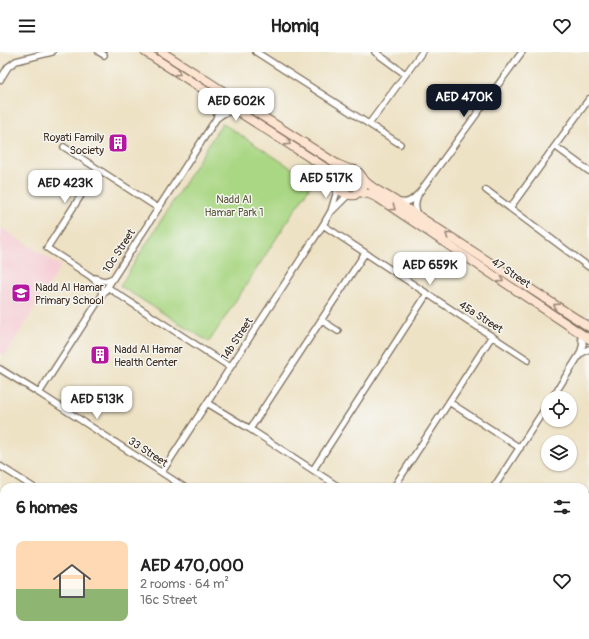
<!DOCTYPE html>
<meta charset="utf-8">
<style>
:root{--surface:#fff;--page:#f2f2f2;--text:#222;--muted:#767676;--line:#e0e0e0;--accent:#111827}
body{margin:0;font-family:Pangolin,sans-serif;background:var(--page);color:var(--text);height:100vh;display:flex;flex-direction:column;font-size:15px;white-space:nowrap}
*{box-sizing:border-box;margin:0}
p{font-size:13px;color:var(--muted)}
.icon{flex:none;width:22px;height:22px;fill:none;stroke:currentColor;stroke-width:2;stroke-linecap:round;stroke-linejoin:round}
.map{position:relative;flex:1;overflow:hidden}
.drawer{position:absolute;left:0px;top:431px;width:589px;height:156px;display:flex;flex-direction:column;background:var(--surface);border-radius:12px 12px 0 0;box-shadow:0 1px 3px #0004}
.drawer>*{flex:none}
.controls{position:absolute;left:541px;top:339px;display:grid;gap:8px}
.controls a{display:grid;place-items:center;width:36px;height:36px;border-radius:50%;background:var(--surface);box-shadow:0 1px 3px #0004;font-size:20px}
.price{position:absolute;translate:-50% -34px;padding:0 9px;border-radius:8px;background:#fff;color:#222;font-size:13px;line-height:26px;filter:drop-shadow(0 1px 2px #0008)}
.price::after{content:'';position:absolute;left:50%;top:24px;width:12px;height:9px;margin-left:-6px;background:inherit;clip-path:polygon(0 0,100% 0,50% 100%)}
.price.on{background:var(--accent);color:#fff}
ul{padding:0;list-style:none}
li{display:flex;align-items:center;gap:12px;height:100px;padding:0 16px}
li+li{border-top:1px solid var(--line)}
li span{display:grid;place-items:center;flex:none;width:112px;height:80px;border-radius:8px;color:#555}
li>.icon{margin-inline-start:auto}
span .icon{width:48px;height:48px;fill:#fffc;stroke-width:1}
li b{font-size:17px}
h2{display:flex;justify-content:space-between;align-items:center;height:48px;padding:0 16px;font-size:17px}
header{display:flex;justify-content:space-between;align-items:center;height:52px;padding:0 16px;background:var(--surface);font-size:18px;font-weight:800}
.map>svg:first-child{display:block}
</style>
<header><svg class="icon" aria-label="menu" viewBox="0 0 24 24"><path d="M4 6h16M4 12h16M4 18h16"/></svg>Homiq<svg class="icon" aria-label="heart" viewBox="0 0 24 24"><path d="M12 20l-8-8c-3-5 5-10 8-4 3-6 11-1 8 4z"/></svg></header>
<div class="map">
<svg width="589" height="587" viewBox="0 0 589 587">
<rect width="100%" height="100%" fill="#f6f6f2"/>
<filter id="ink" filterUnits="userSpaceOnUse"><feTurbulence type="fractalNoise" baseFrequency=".025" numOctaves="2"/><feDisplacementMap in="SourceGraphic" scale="8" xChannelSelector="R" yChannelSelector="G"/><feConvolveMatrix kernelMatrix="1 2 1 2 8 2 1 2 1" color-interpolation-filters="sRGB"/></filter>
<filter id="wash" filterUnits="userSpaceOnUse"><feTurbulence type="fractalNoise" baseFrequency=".012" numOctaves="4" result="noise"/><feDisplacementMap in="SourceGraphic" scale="16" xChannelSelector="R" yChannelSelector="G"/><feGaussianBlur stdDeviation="0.9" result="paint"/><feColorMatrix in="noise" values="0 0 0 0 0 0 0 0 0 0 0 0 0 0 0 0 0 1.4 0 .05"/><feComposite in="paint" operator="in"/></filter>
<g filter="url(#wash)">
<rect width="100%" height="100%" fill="#eee2c5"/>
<path fill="#f6cfd6" d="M0 175 61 214 47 237 44 238 39 245V249L5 304 0 300Z"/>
<path fill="#aad784" stroke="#728051" d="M222 71 313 130 209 290 120 234Z"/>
</g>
<g filter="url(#ink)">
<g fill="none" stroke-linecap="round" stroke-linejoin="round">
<g stroke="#7a6a58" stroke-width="8">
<path id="street" d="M99 0 104 3
M256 0 400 92
M375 0 405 22
M0 28 8 15 16 9 52 0
M216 67C223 61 228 58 237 61
M369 72 422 0
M555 94 589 119
M64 95 158 156
M98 117 47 196 90 224 98 231 101 236 102 243
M486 138 589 215
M418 143C415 150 414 157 419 163
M400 150C409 152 413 147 419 141L522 0
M510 156 589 47
M332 159 347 144
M323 173 528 308
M95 226C102 229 106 230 113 226
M107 235 230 315
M321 268 338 279
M580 302 589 297
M0 317 39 341 184 435
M39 341 216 67C219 58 219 53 214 45
M552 346 580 302 583 292 580 281
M449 350 520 396
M207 351 250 377 339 435
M250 377 365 201
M0 414 33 435
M313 418 427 242
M162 420 323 173 331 159 338 136
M394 435 492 284
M494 435 548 352
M585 449 589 443
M0 508 4 511
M585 539 589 542
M115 583 122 587
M567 583 572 587
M28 587 29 586
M124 587 127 583
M396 587 398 583
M493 587 495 583
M586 587 589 582"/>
</g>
<g stroke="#7a6a58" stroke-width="10">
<path id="secondary" d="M145 0 326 116 332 122 337 131
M162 0 337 112 349 117
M364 128 363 136 361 139 358 140 355 143C338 146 330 125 345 118 348 117 352 117 355 118 360 120 362 125 365 129 374 138 387 143 397 150L589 275
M358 140 369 142 378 146 589 287"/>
</g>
<use href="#street" stroke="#fff" stroke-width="5.5"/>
<use href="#secondary" stroke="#fde4d1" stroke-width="8"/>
</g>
<defs><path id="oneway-chevron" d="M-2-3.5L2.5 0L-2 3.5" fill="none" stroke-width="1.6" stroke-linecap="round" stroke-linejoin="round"/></defs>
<g stroke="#9c8778">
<use href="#oneway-chevron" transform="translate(178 21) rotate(33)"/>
<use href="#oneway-chevron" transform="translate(288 91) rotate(32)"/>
<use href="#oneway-chevron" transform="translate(393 156) rotate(34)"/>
<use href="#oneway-chevron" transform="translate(448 183) rotate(-147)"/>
<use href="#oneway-chevron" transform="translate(501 228) rotate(34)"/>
<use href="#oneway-chevron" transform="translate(556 254) rotate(-147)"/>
</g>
</g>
<defs>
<g id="building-square" transform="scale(1)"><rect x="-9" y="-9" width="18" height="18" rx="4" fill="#b5179e" stroke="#f6f6f2"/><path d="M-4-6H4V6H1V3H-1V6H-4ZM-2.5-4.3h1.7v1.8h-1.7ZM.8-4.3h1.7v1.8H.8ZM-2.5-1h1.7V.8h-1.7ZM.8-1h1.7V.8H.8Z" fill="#fff"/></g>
<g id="school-square" transform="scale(1)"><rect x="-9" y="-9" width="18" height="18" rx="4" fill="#b5179e" stroke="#f6f6f2"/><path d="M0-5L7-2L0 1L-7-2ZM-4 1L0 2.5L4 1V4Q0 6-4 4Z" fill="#fff"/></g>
</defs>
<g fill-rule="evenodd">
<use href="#building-square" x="118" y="91"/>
<use href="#school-square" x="21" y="241"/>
<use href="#building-square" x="100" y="303"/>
</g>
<g text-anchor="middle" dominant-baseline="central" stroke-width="3" stroke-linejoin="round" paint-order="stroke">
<g font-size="11" fill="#3b2a1e" stroke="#f6f6f2" text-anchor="start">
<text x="104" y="85" text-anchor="end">Royati Family<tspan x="104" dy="13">Society</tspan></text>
<text x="35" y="235">Nadd Al Hamar<tspan x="35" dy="13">Primary School</tspan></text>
<text x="114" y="297">Nadd Al Hamar<tspan x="114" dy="13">Health Center</tspan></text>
</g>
<g font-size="11" fill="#575538" stroke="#f6f6f2">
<text x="234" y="147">Nadd Al<tspan x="234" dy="13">Hamar Park 1</tspan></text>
</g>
<g font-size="11" fill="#3b2a1e" stroke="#f6f6f2">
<text transform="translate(119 199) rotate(-57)">10c Street</text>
<text transform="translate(511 221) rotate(34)">47 Street</text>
<text transform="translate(481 265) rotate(33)">45a Street</text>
<text transform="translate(237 287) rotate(-57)">14b Street</text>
<text transform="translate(148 400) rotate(33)">33 Street</text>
</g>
</g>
</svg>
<div class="controls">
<a><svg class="icon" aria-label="locate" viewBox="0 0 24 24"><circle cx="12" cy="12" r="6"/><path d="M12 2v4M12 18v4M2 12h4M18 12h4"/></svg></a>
<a><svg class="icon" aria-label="layers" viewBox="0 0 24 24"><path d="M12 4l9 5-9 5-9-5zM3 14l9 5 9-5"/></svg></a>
</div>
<b class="price on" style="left:464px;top:66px">AED 470K</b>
<b class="price" style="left:236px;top:70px">AED 602K</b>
<b class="price" style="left:326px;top:147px">AED 517K</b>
<b class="price" style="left:65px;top:152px">AED 423K</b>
<b class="price" style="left:430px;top:234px">AED 659K</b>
<b class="price" style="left:97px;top:368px">AED 513K</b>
<section class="drawer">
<h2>6 homes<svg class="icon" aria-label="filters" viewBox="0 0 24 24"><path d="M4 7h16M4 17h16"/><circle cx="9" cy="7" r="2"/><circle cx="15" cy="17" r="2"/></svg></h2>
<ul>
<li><span style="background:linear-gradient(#ffd9b3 60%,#8fb573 0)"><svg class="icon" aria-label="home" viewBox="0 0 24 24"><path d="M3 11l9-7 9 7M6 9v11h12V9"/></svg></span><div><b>AED 470,000</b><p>2 rooms · 64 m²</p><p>16c Street</p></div><svg class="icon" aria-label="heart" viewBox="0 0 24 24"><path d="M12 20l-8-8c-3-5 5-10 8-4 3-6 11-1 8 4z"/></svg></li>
</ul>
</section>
</div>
